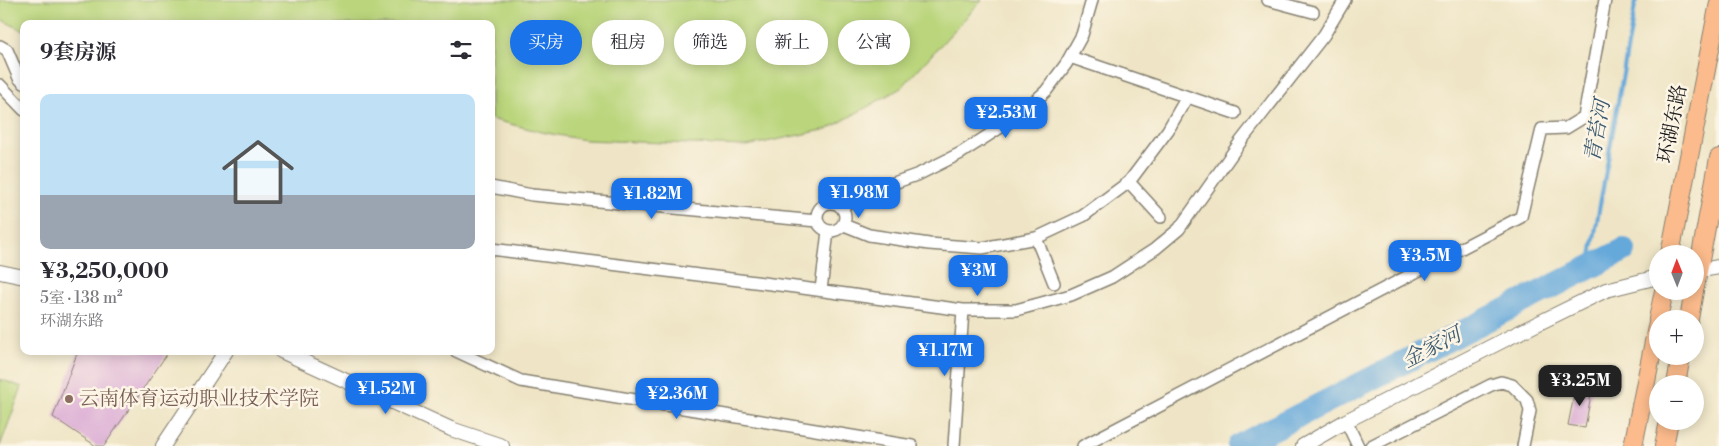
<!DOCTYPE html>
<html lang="zh">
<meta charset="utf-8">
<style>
:root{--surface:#fff;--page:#f2f2f3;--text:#2b2b33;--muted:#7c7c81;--line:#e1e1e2;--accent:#1a73e8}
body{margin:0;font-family:"Libre Bodoni","Noto Serif SC",serif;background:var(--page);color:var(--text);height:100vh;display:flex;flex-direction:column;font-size:19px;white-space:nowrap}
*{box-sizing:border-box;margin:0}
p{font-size:16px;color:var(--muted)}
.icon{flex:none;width:28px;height:28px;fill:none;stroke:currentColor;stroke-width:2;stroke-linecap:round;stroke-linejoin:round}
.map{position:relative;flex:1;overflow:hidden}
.details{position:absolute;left:20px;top:20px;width:475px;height:335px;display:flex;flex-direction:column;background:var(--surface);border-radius:10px;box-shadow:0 2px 12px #0003}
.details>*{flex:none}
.top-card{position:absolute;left:510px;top:20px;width:475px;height:45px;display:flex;gap:10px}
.needle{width:32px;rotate:359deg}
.controls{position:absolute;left:1649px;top:245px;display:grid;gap:10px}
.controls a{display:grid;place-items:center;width:55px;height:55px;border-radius:50%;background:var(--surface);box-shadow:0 2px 12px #0003;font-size:25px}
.price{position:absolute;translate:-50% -42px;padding:0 11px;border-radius:10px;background:var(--accent);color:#fff;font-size:16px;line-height:32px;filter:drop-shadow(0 1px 2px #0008)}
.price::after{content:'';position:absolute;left:50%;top:30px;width:15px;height:11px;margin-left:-8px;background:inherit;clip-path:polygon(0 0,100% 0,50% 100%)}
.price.on{background:#222;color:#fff}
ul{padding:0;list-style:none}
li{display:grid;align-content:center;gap:10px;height:265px;padding:0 20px}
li+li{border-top:1px solid var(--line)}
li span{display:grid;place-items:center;height:155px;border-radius:10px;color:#555}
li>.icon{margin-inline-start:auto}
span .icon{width:90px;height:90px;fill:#fffc;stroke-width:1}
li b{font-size:21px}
h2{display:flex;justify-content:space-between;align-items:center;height:60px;padding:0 20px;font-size:21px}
.tag{padding:0 18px;border-radius:22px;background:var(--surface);box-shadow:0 2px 12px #0003;font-size:18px;line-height:45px}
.tag.on{background:var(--accent);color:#fff}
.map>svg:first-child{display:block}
</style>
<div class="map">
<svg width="1719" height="446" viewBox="0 0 1719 446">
<rect width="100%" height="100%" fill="#fcf5e5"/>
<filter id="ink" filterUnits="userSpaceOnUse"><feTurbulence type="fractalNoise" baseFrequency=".02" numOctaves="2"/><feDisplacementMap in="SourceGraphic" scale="10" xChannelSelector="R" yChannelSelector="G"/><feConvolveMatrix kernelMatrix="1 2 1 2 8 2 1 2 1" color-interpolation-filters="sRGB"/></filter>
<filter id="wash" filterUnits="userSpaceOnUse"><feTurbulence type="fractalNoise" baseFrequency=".0096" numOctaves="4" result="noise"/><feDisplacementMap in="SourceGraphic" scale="20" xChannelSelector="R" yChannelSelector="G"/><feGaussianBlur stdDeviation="1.12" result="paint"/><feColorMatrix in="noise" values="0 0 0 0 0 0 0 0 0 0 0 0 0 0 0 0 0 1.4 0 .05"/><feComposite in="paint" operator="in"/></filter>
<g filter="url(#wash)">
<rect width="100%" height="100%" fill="#efe5c6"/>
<path fill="#bad57b" stroke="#6b784c" d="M0 0H982L901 88 828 129 747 146 585 140 541 132 491 119V24H24V31L0 19Z
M0 379 22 387 0 446Z"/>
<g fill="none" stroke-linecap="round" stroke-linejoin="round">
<path stroke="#65a8da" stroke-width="4" d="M1589 267 1636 0"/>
<path stroke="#65a8da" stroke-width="24" d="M1239 446 1624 250"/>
</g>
<g id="blocks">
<path fill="#dcadd6" d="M78 351H169L104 446H96L53 417Z
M1576 386 1592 389 1585 428 1568 425Z"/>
</g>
</g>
<g filter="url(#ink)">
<use href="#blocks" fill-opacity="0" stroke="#868071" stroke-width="1"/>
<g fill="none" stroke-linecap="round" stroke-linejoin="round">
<g stroke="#868071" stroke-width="14">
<path id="minor" d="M1268 0 1313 12
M0 46 7 50 19 78 24 83
M1070 57 1235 113
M0 85 24 110
M1129 182 1161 217
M491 187 532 195 817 221
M817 217a14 14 0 1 1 28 0a14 14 0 1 1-28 0Z
M842 208 852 198 919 174 961 153 1018 116 1046 91 1066 64 1082 35 1092 0
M844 225 869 235 929 244 982 248 1036 238 1083 216 1129 182 1168 130 1187 97
M1036 238 1054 283
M491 249 795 287 963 310H1016L1071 295 1112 277 1155 249 1179 229 1241 141 1324 35 1345 0
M821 290 828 231
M456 351 521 381 912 446
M1346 421 1358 446
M954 446 963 310
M1083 446 1521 217 1542 129 1566 128 1584 117 1605 0
M1371 446 1491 385 1501 382 1512 385 1527 400 1530 411 1523 446"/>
</g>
<g stroke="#868071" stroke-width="16">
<path id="tertiary" d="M1695 271 1719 267
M0 272 24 277
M281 351 451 429 502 446
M163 446 226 351
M1303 446 1346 421 1504 340 1606 290 1658 277"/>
</g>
<g stroke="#868071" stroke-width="20">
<path id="primary" d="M1670 254 1719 3
M1695 287 1719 158
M1658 319 1664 291
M1689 319 1694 291
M1676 384 1681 356
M1633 446 1658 322
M1664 446 1669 421"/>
</g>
<use href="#minor" stroke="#fff" stroke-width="11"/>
<use href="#tertiary" stroke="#fff" stroke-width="14"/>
<use href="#primary" stroke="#fbbb8c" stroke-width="18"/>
</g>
</g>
<circle fill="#8d6e63" stroke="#fcf5e5" stroke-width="2" cx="69" cy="399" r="5"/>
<g text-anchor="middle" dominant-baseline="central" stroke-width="5" stroke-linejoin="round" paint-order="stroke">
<g font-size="20" fill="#1c1c1c" stroke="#fcf5e5">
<text transform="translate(1673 124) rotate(-79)">环湖东路</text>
</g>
<g font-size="20" fill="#785e54" stroke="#fcf5e5" text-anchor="start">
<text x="79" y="399">云南体育运动职业技术学院</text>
</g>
<g font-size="21" font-style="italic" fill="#3d5b71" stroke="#fcf5e5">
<text transform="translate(1598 131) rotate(-80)">青苔河</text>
<text transform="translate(1432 348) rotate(-27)">金家河</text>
</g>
</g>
</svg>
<div class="controls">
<a><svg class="needle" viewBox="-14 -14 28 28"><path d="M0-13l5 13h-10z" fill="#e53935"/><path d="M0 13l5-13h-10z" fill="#7c7c81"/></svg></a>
<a>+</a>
<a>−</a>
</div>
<b class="price" style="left:1006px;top:139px">¥2.53M</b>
<b class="price" style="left:859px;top:219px">¥1.98M</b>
<b class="price" style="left:652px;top:220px">¥1.82M</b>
<b class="price" style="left:1425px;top:282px">¥3.5M</b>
<b class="price" style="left:978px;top:297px">¥3M</b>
<b class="price" style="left:945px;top:377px">¥1.17M</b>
<b class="price on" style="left:1580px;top:407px">¥3.25M</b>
<b class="price" style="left:386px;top:415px">¥1.52M</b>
<b class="price" style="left:677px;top:420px">¥2.36M</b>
<div class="top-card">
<a class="tag on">买房</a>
<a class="tag">租房</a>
<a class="tag">筛选</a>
<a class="tag">新上</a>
<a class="tag">公寓</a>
</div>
<section class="details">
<h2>9套房源<svg class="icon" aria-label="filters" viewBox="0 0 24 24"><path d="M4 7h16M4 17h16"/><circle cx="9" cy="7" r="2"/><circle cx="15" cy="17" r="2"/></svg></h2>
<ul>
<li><span style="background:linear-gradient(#bfe0f5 65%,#9aa5b1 0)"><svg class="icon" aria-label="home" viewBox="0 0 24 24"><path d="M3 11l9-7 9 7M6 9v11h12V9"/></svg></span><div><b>¥3,250,000</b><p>5室 · 138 m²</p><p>环湖东路</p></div></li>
</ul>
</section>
</div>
